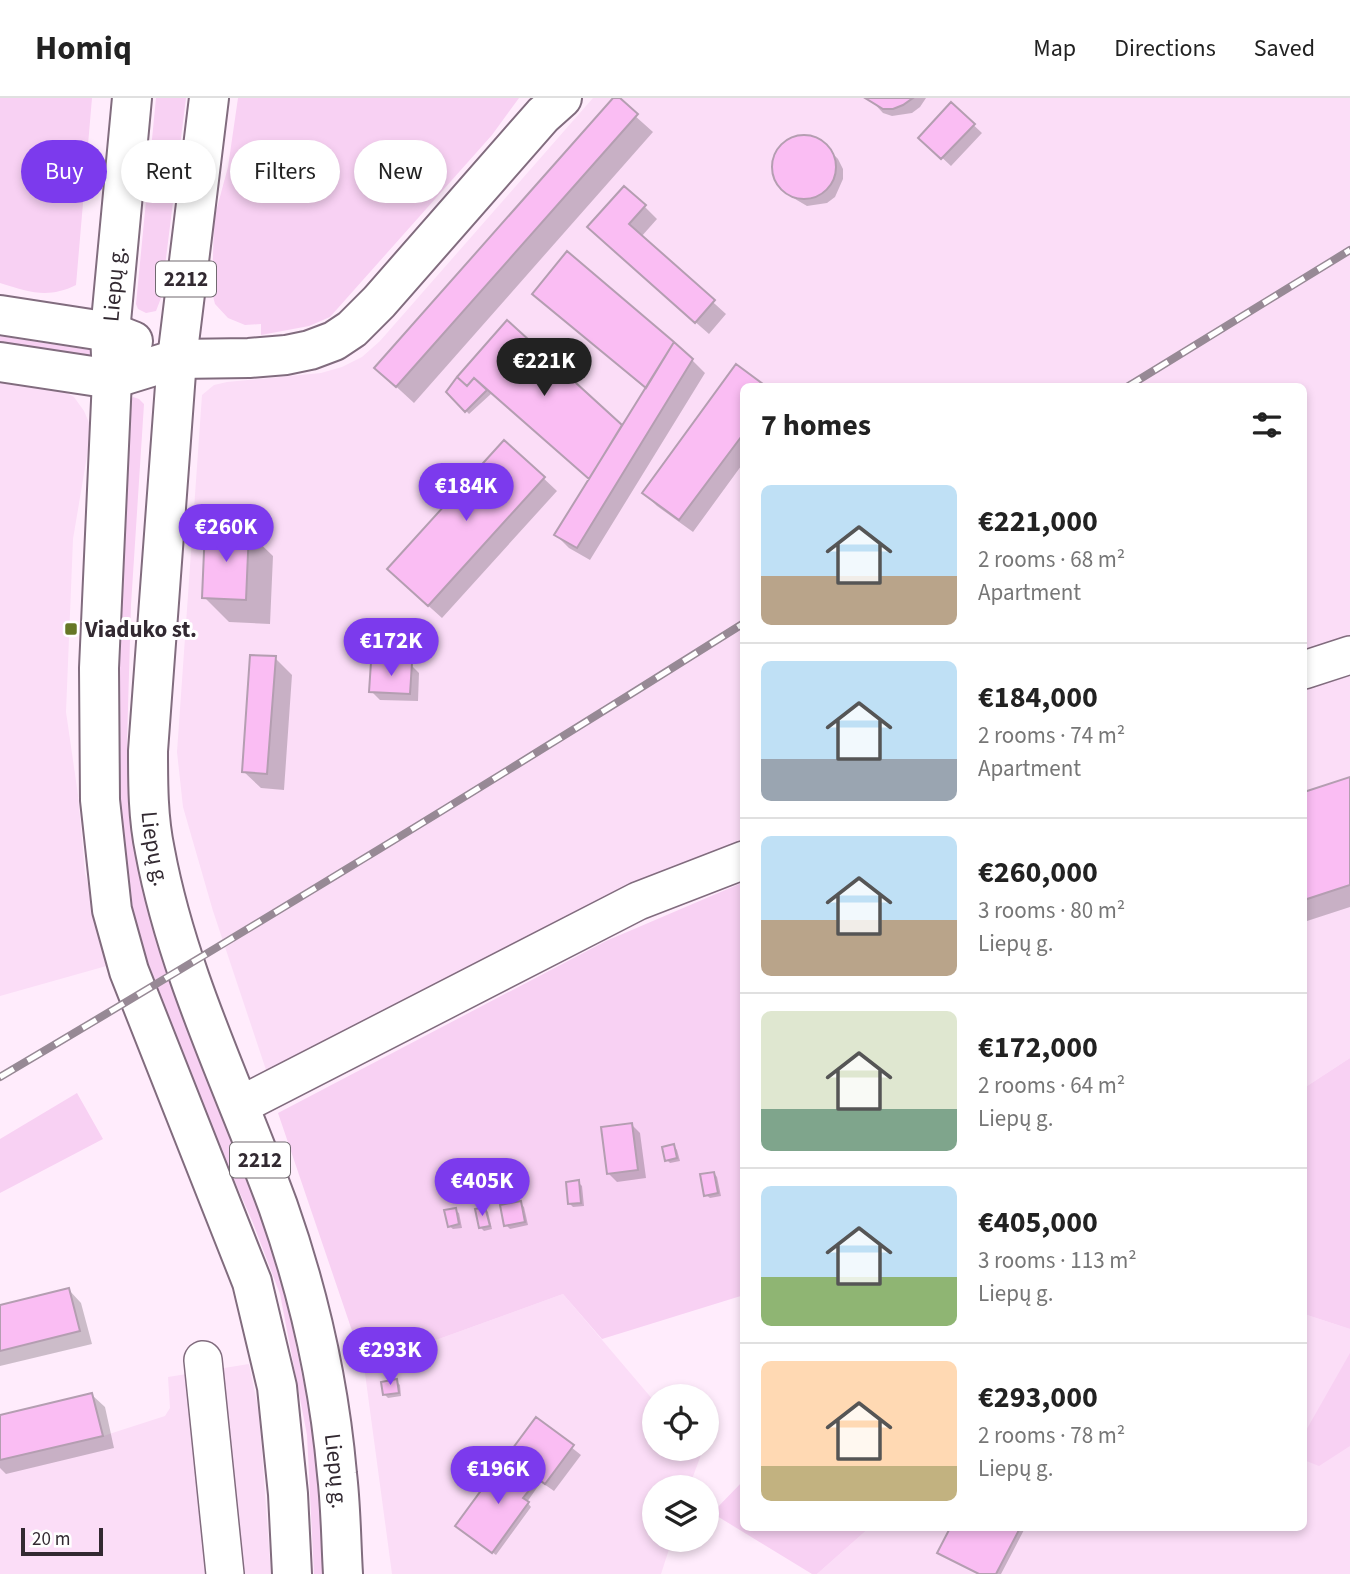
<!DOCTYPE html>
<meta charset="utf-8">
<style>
:root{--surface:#fff;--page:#f6f6f6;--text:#222;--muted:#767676;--line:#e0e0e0;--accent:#7c3aed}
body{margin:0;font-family:"Source Sans 3",sans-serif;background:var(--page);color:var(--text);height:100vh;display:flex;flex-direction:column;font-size:26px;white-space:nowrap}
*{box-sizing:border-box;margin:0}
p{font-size:23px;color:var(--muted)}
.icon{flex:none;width:38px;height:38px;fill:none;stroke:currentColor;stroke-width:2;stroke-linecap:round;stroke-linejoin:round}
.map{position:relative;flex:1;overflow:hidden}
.details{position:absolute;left:740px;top:285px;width:567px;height:1148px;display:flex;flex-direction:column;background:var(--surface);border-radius:10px;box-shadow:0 4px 10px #0003}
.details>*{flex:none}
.guide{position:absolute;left:21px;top:42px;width:614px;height:63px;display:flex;gap:14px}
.buttons{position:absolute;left:642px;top:1286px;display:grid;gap:14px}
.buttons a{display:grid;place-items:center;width:77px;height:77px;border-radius:50%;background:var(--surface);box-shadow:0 4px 10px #0003;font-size:35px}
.scale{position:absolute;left:21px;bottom:18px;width:82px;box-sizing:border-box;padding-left:7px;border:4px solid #322931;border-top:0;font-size:19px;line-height:24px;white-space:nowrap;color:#322931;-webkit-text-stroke:5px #fff;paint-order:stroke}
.price{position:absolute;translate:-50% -60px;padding:0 16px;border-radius:24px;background:var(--accent);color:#fff;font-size:23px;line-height:46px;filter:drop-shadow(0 2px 4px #0008)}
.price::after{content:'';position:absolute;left:50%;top:42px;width:21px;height:16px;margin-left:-10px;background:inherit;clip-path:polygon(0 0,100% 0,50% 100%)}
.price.active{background:#222;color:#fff}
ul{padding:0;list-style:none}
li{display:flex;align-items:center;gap:21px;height:175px;padding:0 21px}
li+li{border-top:2px solid var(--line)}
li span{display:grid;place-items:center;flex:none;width:196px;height:140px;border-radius:10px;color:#555}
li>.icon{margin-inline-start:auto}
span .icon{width:84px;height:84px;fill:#fffc;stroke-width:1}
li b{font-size:30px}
h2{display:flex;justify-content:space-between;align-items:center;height:84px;padding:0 21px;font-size:30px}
.chip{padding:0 24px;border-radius:32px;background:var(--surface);box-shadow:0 4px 10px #0003;font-size:24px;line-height:63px}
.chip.active{background:var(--accent);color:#fff}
header{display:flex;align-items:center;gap:42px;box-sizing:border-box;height:98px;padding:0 35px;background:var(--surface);border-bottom:2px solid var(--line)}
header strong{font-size:33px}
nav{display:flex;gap:38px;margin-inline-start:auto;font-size:24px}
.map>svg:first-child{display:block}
</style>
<header>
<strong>Homiq</strong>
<nav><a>Map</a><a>Directions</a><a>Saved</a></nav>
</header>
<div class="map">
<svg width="1350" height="1476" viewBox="0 0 1350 1476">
<rect width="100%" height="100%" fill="#ffecfc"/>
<path fill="#fbddf7" d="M593 0H1350V540L1304 554V289H744V742L701 760 269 981 213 813 183 709 177 654 202 297 214 287 227 284 321 275 342 269 362 259 380 243Z
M0 277 51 286 74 299 84 313 90 327 89 346 73 441 66 614 78 697 85 775 110 867 0 898Z
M1350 578V960L1304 990V592Z
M563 1196 654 1303V1351H696L701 1357 689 1389 654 1390V1442H672L661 1476H392L364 1268Z
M1304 1216 1350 1231V1476H817L869 1430H1304Z
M249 1266 259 1315 271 1476H0V1362L103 1338 165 1318 170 1310 168 1279Z"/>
<path fill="#f8d1f3" d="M0 0H92L76 187C48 201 29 194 0 185Z
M156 0H186L161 200 156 213 146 215 138 211 136 206Z
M238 0H519L492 37 330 219 309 228 261 237V226L245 227 228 220 215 206 212 194 214 121 228 69Z
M0 238 96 253 104 258 90 260 0 247Z
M133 299 139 301 144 306 131 507 127 644 129 712 155 836 192 940 264 1121 285 1195 312 1325 322 1412 323 1476H314L307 1337 280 1196 253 1125 205 1015 148 870 123 775 114 649 127 306Z
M744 784V1197L602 1241 563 1196 364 1268 278 1015 606 843Z
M1350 960V1231L1304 1216V990Z
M77 995 103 1041 0 1095V1041Z
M1350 1255V1348L1319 1368 1304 1362V1336Z
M744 1382V1430H869L817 1476H812L712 1415Z"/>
<path fill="#0003" d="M615 0 653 34 414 305 376 270Z
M869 0H926L920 9 912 15 892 18 883 15Z
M952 7 982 35 951 68 921 40Z
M803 38 813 39 822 44 838 61 843 71V81L835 99 827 105 807 108 790 98 776 81 774 62 778 53 793 40Z
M644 108 657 121 641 139 726 216 709 236 602 142Z
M534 196 692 262 705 275 590 462 569 450 556 437 591 382 492 295 469 316 448 294 507 225 623 331 647 292Z
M744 289V364L693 434 657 408 644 395Z
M505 344 557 393 442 520 402 484Z
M248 434 273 458 270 526 229 524 204 499Z
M275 560 292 577 284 692 261 690 243 673Z
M411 567 419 575 418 603 380 602 371 593Z
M1350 680V809L1304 824V696Z
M632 1027 640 1035 646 1080 617 1084 609 1076Z
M674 1048 677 1052 680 1063 670 1065 667 1062Z
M714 1075 717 1079 721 1098 710 1100 706 1097Z
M578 1084 582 1088 584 1108 573 1109 569 1105Z
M520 1105 524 1109 528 1127 510 1131 506 1127Z
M485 1111 488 1114 492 1131 484 1133 480 1129Z
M455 1112 459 1115 462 1130 453 1131 449 1128Z
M69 1192 81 1205 92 1246 0 1268V1209Z
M396 1283 400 1287 401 1298 388 1300 384 1296Z
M92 1297 105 1309 114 1350 6 1376 0 1370V1318Z
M537 1322 581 1357 554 1393 541 1384 527 1404 531 1409 496 1457 461 1431 513 1361Z
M952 1430H1025L1001 1476H978L943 1458 940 1454Z"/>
<path fill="#fabdf3" stroke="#b49eb1" stroke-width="2" d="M613 0H620L638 16 396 289 374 270Z
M865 0H913L903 7 893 11H883Z
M951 4 975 26 941 61 918 40Z
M772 69a32 32 0 1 1 64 0a32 32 0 1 1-64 0Z
M624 88 646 107 629 126 715 202 695 225 587 129Z
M567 153 674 244 646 290 532 196Z
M507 222 622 327 589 381 474 280 467 288 457 279Z
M674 244 693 261 577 450 554 437Z
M736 266 767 289H744V335L679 422 642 395Z
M457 279 467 288 474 280 487 292 465 314 446 294Z
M504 342 545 379 428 508 387 471Z
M205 430 249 432 246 502 202 500Z
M250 557 276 558 267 676 242 674Z
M371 564 412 565 410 596 369 594Z
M1350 679V787L1304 802V694Z
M632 1025 638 1072 607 1076 601 1029Z
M674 1046 677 1060 665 1063 662 1049Z
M714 1074 718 1095 704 1098 700 1076Z
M579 1082 581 1105 568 1106 566 1084Z
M521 1103 525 1124 504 1128 500 1107Z
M485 1109 490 1128 479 1130 475 1111Z
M456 1110 459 1126 448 1129 444 1112Z
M69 1190 80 1233 0 1253V1207Z
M397 1281 399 1295 383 1297 381 1284Z
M92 1295 103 1338 0 1362V1317Z
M536 1319 574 1347 545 1386 507 1358Z
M511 1361 538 1381 523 1400 529 1404 492 1455 455 1428 491 1379 495 1382Z
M950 1430H1020L996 1476H979L937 1455Z"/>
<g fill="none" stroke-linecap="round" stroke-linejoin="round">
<g stroke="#816c7e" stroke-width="40">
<path id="minor" d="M1304 572 1350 557
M239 1008 638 803 744 762
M203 1262 225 1476"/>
</g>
<g stroke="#816c7e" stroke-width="42">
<g id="major">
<path d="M132 0 110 234 112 281 99 570 100 702 112 812 129 873 252 1184 277 1289 288 1396 292 1476"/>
<path id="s1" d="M209 0 177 261 148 653C148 686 148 720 155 753 178 877 235 990 278 1108 308 1193 329 1285 337 1376 341 1409 341 1443 343 1476"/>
<path d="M0 217 110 234 133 243"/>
<path d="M0 264 112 281 177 261 249 260 286 257 310 252 334 243 352 231 379 204 543 17 562 0"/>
</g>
</g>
<use href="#minor" stroke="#fff" stroke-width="37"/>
<use href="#major" stroke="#fff" stroke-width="38"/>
<g stroke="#978995" stroke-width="8">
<path id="rail" d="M1127 289 1350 152
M0 979C250 831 498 680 744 525"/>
</g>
<use href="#rail" stroke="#fff" stroke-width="5" stroke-dasharray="16" stroke-linecap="butt"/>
</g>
<rect fill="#667726" stroke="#fff" stroke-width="2.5" x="64" y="524" width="14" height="14" rx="3.5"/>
<g text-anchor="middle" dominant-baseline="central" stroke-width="6" stroke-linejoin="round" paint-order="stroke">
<g fill="#fff" stroke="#70696f" stroke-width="2">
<rect x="156" y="163.5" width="60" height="35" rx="5"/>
<rect x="230" y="1044.5" width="60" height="35" rx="5"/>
</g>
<g font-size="21" font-weight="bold" fill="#322931">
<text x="186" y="181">2212</text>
<text x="260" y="1062">2212</text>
</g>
<g font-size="23" fill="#322931" stroke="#fff">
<text transform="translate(114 186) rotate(-85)">Liepų g.</text>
<text stroke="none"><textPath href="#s1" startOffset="754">Liepų g.</textPath></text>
<text stroke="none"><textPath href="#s1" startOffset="1405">Liepų g.</textPath></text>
</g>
<g font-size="23" font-weight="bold" fill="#322931" stroke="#fff" text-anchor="start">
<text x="85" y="531">Viaduko st.</text>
</g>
</g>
</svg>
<div class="buttons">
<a><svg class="icon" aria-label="locate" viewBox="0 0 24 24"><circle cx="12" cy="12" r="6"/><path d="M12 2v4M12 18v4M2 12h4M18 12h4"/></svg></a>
<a><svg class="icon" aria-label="layers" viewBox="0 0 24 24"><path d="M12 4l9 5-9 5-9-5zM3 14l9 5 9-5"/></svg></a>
</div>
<div class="scale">20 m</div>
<b class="price active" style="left:544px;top:300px">€221K</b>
<b class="price" style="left:466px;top:425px">€184K</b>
<b class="price" style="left:226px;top:466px">€260K</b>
<b class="price" style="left:391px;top:580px">€172K</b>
<b class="price" style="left:482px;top:1120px">€405K</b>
<b class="price" style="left:390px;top:1289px">€293K</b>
<b class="price" style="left:498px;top:1408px">€196K</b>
<div class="guide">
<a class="chip active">Buy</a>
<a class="chip">Rent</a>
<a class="chip">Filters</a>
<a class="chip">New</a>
</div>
<section class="details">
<h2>7 homes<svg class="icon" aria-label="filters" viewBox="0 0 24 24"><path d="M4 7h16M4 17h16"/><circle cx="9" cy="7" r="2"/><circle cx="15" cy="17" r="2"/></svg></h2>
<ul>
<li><span style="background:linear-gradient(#bfe0f5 65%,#b9a48a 0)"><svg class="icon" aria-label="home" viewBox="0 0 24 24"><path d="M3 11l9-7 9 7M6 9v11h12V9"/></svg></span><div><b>€221,000</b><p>2 rooms · 68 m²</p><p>Apartment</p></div></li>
<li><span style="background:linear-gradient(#bfe0f5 70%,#9aa5b1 0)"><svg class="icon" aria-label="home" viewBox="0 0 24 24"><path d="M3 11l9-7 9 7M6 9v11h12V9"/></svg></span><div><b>€184,000</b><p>2 rooms · 74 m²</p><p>Apartment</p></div></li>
<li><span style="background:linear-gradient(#bfe0f5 60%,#b9a48a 0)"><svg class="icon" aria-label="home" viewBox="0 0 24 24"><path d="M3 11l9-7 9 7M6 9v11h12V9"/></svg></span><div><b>€260,000</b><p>3 rooms · 80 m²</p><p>Liepų g.</p></div></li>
<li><span style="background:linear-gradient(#dfe7d0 70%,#7fa58c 0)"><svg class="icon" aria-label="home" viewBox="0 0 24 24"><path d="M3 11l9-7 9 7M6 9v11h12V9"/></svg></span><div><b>€172,000</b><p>2 rooms · 64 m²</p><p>Liepų g.</p></div></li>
<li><span style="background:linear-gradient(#bfe0f5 65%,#8fb573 0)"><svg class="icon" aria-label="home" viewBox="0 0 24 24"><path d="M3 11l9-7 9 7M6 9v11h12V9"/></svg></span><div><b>€405,000</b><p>3 rooms · 113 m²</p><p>Liepų g.</p></div></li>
<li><span style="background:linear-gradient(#ffd9b3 75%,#c2b280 0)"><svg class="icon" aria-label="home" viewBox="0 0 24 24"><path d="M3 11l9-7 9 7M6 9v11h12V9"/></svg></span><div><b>€293,000</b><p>2 rooms · 78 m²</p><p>Liepų g.</p></div></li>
</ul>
</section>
</div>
